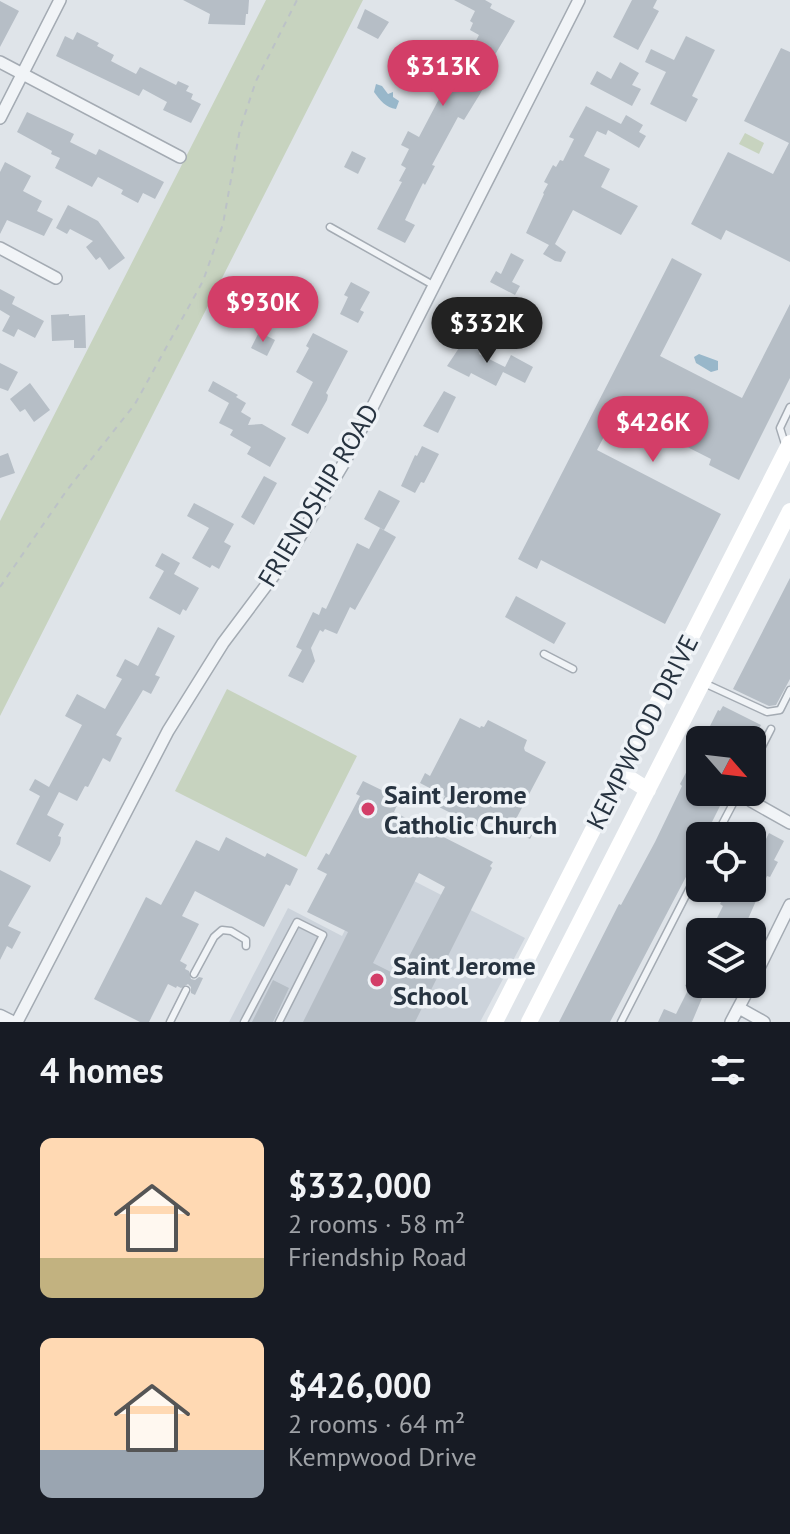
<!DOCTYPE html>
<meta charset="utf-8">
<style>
:root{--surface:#171b24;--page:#20242c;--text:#f1f3f6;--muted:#9ea1a6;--accent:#d33e68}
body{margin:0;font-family:"PT Sans",sans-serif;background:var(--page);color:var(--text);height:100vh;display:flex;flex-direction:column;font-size:30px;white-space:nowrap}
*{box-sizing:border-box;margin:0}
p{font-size:26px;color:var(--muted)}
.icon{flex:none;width:44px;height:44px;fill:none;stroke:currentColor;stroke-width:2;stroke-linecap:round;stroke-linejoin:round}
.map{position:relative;height:1022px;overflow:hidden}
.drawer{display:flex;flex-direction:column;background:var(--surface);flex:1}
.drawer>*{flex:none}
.needle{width:52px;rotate:118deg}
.fabs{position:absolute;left:686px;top:726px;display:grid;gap:16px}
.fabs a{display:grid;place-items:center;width:80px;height:80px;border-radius:12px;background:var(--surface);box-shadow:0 2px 6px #0004;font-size:40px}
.price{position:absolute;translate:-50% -68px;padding:0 18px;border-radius:28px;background:var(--accent);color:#fff;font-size:26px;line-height:52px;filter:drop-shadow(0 2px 4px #0008)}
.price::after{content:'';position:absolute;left:50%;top:48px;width:24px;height:18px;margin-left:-12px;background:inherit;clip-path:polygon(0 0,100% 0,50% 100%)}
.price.selected{background:#222;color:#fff}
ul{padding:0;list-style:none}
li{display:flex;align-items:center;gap:24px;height:200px;padding:0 40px}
li span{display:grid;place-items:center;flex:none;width:224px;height:160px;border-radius:12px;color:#555}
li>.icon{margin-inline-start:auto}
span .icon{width:96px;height:96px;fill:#fffc;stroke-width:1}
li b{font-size:34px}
h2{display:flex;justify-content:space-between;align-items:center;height:96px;padding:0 40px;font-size:34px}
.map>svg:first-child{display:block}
</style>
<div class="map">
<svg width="790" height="1022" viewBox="0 0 790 1022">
<rect width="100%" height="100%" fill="#dfe4e9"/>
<path fill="#ccd3db" d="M379 863 525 938 480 1022H229L288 908 342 936Z"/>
<path fill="#c7d3bf" d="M266 0H363L0 716V521Z
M745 133 764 143 759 154 739 144Z
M227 689 357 756 306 857 175 791Z"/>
<path fill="#98b7ca" d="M376 84 382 86 388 94 393 92V97L399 101 396 109C386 108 380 100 374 92Z
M699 354 718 361V370L711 372 696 363 694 357Z"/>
<path fill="#b6bec6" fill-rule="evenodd" d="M183 0H249L248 14H246L245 25 208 24 210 14Z
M454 0H485L492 4 490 8 515 21 487 68 489 70 485 78 488 79 480 94 464 120 458 117 432 165 435 166 425 185 423 183 414 201 405 220 415 225 405 243 377 229 402 182 399 181 406 168 401 165 409 149 401 145 408 131 419 137 450 78 432 69 420 92 392 75 401 59 413 66 423 48 456 65 462 55 467 58 479 35 470 30 473 23 470 21 475 11Z
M632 0H657L653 8 659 11 638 50 613 37Z
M0 1 19 11 0 47Z
M365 9 389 22 378 39 357 28Z
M77 32 99 43 97 46 114 55 111 61 136 74 140 67 176 85 178 81 189 86 186 91 193 94 191 99 201 104 191 123 163 110 167 102 143 89 139 96 56 56 65 36 73 40Z
M686 36 715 50 692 96 698 99 686 122 650 104 666 72 645 62 651 49 674 60Z
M781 48 790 52V262L726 230 721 240 691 224 728 152 773 174 789 143 744 121Z
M620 62 639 73 632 85 641 89 632 106 590 84 597 71 611 79Z
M586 106 621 124 626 115 643 125 639 132 646 136 639 148 608 130 606 135 597 131 584 156 610 169 601 187 638 206 621 235 573 210 555 244 566 252 561 262 555 261 543 254 549 245 526 233 544 194 543 193 548 184 544 182 553 165 556 167 560 160 563 161 574 139 569 137Z
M27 112 74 134 70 142 96 155 99 149 164 182 155 199 143 193 138 203 121 194 123 190 98 177 92 187 55 168 60 158 51 154 52 151 17 132Z
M352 151 366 158 358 174 344 167Z
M5 162 31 176 23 191 42 201 37 211 53 219 44 236 7 220 0 234V172Z
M68 205 98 221 125 258 109 270 100 257 96 260 86 247 93 241 70 229 67 234 56 228Z
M511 253 524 260 512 282 520 286 515 295 490 282 496 271 501 274Z
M672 258 702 274 660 356 742 398 790 304V378L739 480 709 465 711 459 626 416 619 429 610 425 597 450 721 514 665 624 541 560 537 569 518 559Z
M351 282 370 292 360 310 364 312 358 323 340 314 348 297 344 295Z
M0 289 15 297 12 304 44 321 35 338 18 329 14 337 2 331 10 316 0 310Z
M69 314V316L85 315 86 348H74V340L52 341 51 315Z
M259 332 275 340 267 356 251 348Z
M313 333 348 351 326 393 328 395 327 400 308 434 291 425 313 382 296 372 309 348 306 346Z
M465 339 482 348 479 354 505 367 511 355 533 367 525 383 503 372 496 386 471 373 469 377 447 366Z
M0 363 18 372 8 391 0 388Z
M213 381 238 395 236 397 246 403 241 412 251 418 248 425 262 424 286 438 270 467 247 454 251 447 230 435 233 430 219 423 229 403 208 391Z
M30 383 50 410 34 422 25 409 20 412 10 399Z
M444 391 456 397 438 433 423 426Z
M422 446 439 454 424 483 421 482 415 493 401 486 415 455 417 456Z
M8 453 15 473 0 478V456Z
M264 476 277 483 254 525 241 517Z
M379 490 400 501 384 530 364 519Z
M194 503 234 524 224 542 231 546 219 569 212 565 210 568 192 558 209 528 187 516Z
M380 528 396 537 355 610 350 607 337 634 325 629 323 632 320 630 311 648 315 661 303 683 288 676 302 650 296 647 313 612 319 615 322 607 326 609 357 543 369 549Z
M162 553 180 563 174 574 199 588 186 611 183 609 180 615 149 598 164 571 155 566Z
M790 578V679L776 705 769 706 733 689Z
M516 596 566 623 554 644 505 617Z
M158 627 175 636 155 675 160 677 151 694 143 690 116 735 122 738 110 762 103 758 88 787 85 786 77 801 59 792 47 815 64 824 58 836 61 837 60 844 50 862 16 844 40 796 29 790 35 779 49 787 82 725 65 716 77 694 105 709 122 679 116 676 125 659 138 666Z
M723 706 761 725 753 740H703L718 710 720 711Z
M460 718 480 728 481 726 484 727 488 720 527 740 524 748 525 751 546 762 516 819 535 829 530 839 490 819 484 830 439 807 445 796 420 783 425 773 430 776Z
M700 746V792H727L705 836H700V847L688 873 610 1022H559L619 904 621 905 655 842 682 786 680 784Z
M363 781 400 799 394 812 493 862 490 866 492 868 415 1022H303L348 932 307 912 327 874 317 869 326 853 329 855 360 796 356 794ZM419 873 445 887 399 976 373 963Z
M769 833 784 841 774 860 778 862 770 877 767 876 748 919 740 932H710L723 906 720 904 728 888 738 893 741 888H752V849L759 853Z
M226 837 265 857 267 853 298 869 290 886 286 884 264 927 195 891 182 916 199 924 180 961 187 965 185 969 189 971 191 979 195 980 199 977 203 978 195 995 191 993V987L188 984 181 988 177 986 176 988 168 984 149 1022H140L94 999 146 897 161 905 196 840 219 851Z
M0 870 31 886 8 926 21 932 12 949 7 946 0 960Z
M700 957V984H708L692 1022H658L664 1009 676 1014 689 988 685 986Z
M273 980 289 988 273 1022H252Z"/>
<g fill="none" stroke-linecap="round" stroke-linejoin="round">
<g stroke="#a4abb3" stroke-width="9">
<path id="service" d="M330 227 433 285
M785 444 780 428 790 407
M544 654 573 669
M704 683 767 712 780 710 790 690
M752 766 771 729
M716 836 739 792
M194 974 214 937 222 930 231 931 246 940V946
M170 1022 186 990
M244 1022 297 922 323 935 279 1022
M621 1022 700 868"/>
</g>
<g stroke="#a4abb3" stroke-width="14">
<path id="minor" d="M0 62 180 157
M0 118 60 0
M0 248 56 278
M751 801 790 823
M752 982 790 905
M739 1008 764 1022
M17 1022 168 731 223 643 289 555 345 461 579 0
M731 1022 751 984"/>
</g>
<g stroke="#a4abb3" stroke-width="17">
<path id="tertiary" d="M0 1017 10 1022"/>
</g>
<path stroke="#bcc2c7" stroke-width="2" stroke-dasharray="6 6" stroke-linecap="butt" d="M0 587 67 490 135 404 203 281 223 224 240 129 256 81 297 0"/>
<use href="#service" stroke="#f1f4f7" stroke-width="6"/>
<use href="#minor" stroke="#f1f4f7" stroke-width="11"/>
<use href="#tertiary" stroke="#f1f4f7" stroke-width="14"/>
<path stroke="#fff" stroke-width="16" d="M621 773 648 790
M495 1022 790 443
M529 1022 790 511"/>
</g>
<g fill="#d33e68" stroke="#eef2f6" stroke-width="3">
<circle cx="368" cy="809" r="8"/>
<circle cx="377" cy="980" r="8"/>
</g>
<g text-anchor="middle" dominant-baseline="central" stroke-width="7" stroke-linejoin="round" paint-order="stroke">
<g font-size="26" fill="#273340" stroke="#eef2f6">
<text transform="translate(318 495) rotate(-59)">FRIENDSHIP ROAD</text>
<text transform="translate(642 732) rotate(-63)">KEMPWOOD DRIVE</text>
</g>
<g font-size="26" font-weight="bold" fill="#273340" stroke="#eef2f6" text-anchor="start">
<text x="384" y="794">Saint Jerome<tspan x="384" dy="30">Catholic Church</tspan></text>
<text x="393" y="965">Saint Jerome<tspan x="393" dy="30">School</tspan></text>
</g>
</g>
</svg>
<div class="fabs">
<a><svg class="needle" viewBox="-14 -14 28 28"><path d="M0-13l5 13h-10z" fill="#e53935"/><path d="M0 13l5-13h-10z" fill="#9ea1a6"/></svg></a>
<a><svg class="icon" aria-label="locate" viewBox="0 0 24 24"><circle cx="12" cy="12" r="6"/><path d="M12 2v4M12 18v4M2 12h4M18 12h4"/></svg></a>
<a><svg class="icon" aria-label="layers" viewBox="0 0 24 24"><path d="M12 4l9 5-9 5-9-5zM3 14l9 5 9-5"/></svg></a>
</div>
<b class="price" style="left:443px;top:108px">$313K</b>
<b class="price" style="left:263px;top:344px">$930K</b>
<b class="price selected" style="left:487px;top:365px">$332K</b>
<b class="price" style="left:653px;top:464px">$426K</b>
</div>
<section class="drawer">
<h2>4 homes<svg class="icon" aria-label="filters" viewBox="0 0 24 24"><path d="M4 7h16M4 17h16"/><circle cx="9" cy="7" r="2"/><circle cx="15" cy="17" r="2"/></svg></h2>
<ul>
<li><span style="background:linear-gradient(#ffd9b3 75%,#c2b280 0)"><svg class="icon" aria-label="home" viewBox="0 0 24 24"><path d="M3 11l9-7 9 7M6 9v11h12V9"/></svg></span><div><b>$332,000</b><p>2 rooms · 58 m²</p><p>Friendship Road</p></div></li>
<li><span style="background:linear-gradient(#ffd9b3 70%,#9aa5b1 0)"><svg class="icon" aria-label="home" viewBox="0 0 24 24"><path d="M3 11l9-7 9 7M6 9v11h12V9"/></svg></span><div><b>$426,000</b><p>2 rooms · 64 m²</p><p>Kempwood Drive</p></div></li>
</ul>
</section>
